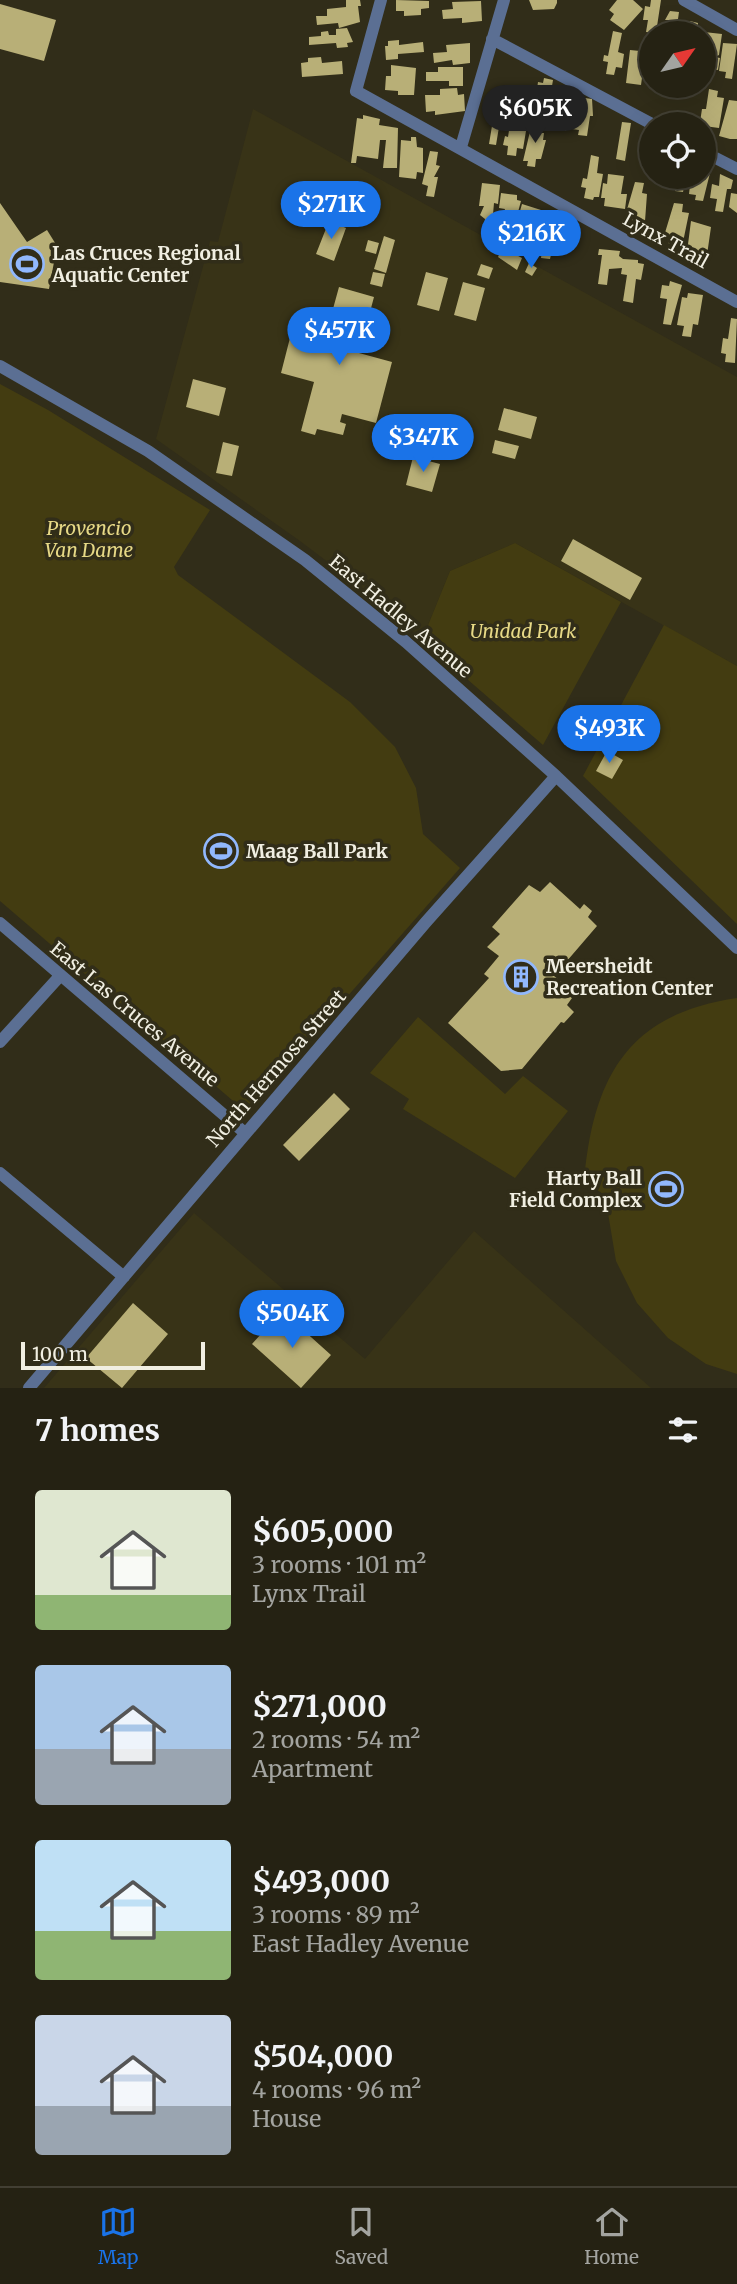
<!DOCTYPE html>
<meta charset="utf-8">
<style>
:root{--surface:#252213;--page:#2d2a1c;--text:#f1f3f6;--muted:#a3a4a0;--line:#423f33;--accent:#1a73e8}
body{margin:0;font-family:Merriweather,serif;background:var(--page);color:var(--text);height:100vh;display:flex;flex-direction:column;font-size:26px;white-space:nowrap}
*{box-sizing:border-box;margin:0}
p{font-size:23px;color:var(--muted)}
.icon{flex:none;width:38px;height:38px;fill:none;stroke:currentColor;stroke-width:2;stroke-linecap:round;stroke-linejoin:round}
.map{position:relative;height:1388px;overflow:hidden}
.sheet{display:flex;flex-direction:column;background:var(--surface);flex:1}
.sheet>*{flex:none}
.needle{width:46px;rotate:56deg}
.tools{position:absolute;left:639px;top:21px;display:grid;gap:14px}
.tools a{display:grid;place-items:center;width:77px;height:77px;border-radius:50%;background:var(--surface);box-shadow:0 7px 28px #0002,0 0 0 2px var(--line);font-size:35px}
.scale{position:absolute;left:21px;bottom:18px;width:184px;box-sizing:border-box;padding-left:7px;border:4px solid #f1efe2;border-top:0;font-size:19px;line-height:24px;white-space:nowrap;color:#f1efe2;-webkit-text-stroke:5px #312d19;paint-order:stroke}
.price{position:absolute;translate:-50% -60px;padding:0 16px;border-radius:24px;background:var(--accent);color:#fff;font-size:23px;line-height:46px;filter:drop-shadow(0 2px 4px #0008)}
.price::after{content:'';position:absolute;left:50%;top:42px;width:21px;height:16px;margin-left:-10px;background:inherit;clip-path:polygon(0 0,100% 0,50% 100%)}
.price.current{background:#222;color:#fff}
ul{padding:0;list-style:none}
li{display:flex;align-items:center;gap:21px;height:175px;padding:0 35px}
li span{display:grid;place-items:center;flex:none;width:196px;height:140px;border-radius:7px;color:#555}
li>.icon{margin-inline-start:auto}
span .icon{width:84px;height:84px;fill:#fffc;stroke-width:1}
li b{font-size:30px}
h2{display:flex;justify-content:space-between;align-items:center;height:84px;padding:0 35px;font-size:30px}
.dock{display:flex;justify-content:space-around;align-items:center;height:98px;border-top:2px solid var(--line);background:var(--surface);font-size:19px;color:var(--muted)}
.dock a{display:grid;justify-items:center;gap:4px}
.dock .current{color:var(--accent)}
.map>svg:first-child{display:block}
</style>
<div class="map">
<svg width="737" height="1388" viewBox="0 0 737 1388">
<rect width="100%" height="100%" fill="#312d19"/>
<path fill="#383317" d="M253 109 737 377V666L515 543 450 571 422 640 365 590 300 541 156 439 210 241 218 242Z
M194 1213 365 1359 474 1231 651 1388H44Z"/>
<path fill="#433c11" d="M0 384 48 410 210 510 174 567 178 575 350 702 395 747 416 788 423 834 460 868 246 1112 0 901Z
M515 543 621 602 543 745 422 640 450 571Z
M664 625 737 666V924L583 776Z
M737 998V1374L706 1364 668 1338 637 1303 616 1261 605 1195 584 1182C593 1078 627 1014 737 998Z
M418 1017 505 1094 523 1076 568 1111 515 1178 403 1109 409 1099 370 1073Z"/>
<path fill="#b8af77" d="M346 0H360L361 6H358L360 22 339 28 338 23 317 25 316 16H327V9L346 7Z
M396 0 429 1V8L421 9V15L404 16V11H396Z
M529 0H557V3L554 9 533 10Z
M617 0H633L643 9 624 30 610 20 614 14 609 10Z
M651 0H661L656 33 646 32 648 20H643L645 6 650 7Z
M481 1 482 21 462 23V18L443 19 442 10 453 9 452 2Z
M0 4 56 20 44 61 0 49Z
M670 11 679 12 676 33H668L669 20H665Z
M690 21 698 23 697 33H684L685 25 690 26Z
M347 28 353 42 347 43 348 47 337 48 336 43 309 45V37L321 36V32L328 31 329 35H336V29Z
M613 31 622 33 618 52 624 54 622 68 616 67 614 75 606 74 608 62 603 61 604 55 608 56Z
M704 32 722 34 719 55 715 57 720 58 718 70 704 68Z
M399 40V45L423 42 424 52 398 54V59L386 60 385 46H388V41Z
M470 43V63L453 65 452 60 434 63 433 53 447 52 446 45Z
M723 43 737 44 732 79 725 78 726 72 719 71Z
M630 50 640 51 638 62 644 63 641 85 626 83Z
M321 57 322 63 342 61 343 74 302 77 301 63 308 62V58Z
M391 65 416 68 414 95H398V91L385 90 386 76H391Z
M438 67H463V86H449V81H426V72H438Z
M544 78 553 80 552 86H556L547 116 537 114 542 90 537 89 538 82 543 83Z
M557 86 577 93 574 107 570 106 566 131 557 130 559 117 554 116 555 110 560 111 561 101 555 100Z
M457 88 458 95 464 94 465 111 435 115V111L426 112 425 95H440V89Z
M709 89 718 91 717 97 724 98 719 128 704 126V122H700L702 109H706Z
M577 97 592 99 593 116H590L587 136 578 135 579 130 572 129Z
M729 100 737 101V139H730L719 136Z
M495 108 502 109 496 145 489 144Z
M512 111 522 113 521 124 527 125 523 149 517 148 516 156 507 155 508 146 503 145 505 136 508 137Z
M363 115 380 119 379 125 398 128 397 168H383L386 140H380L378 159 357 156 356 163H351L357 118 363 119Z
M622 122 631 123 625 161 616 159Z
M532 123 541 124 540 133H544L543 140H546L541 159H536L535 167 527 166 528 161H523Z
M411 137H416L417 147 423 148V173L417 172 416 179 399 177 401 140 411 141Z
M430 151 438 152 436 165 440 166 434 177H438L434 197 426 196 428 186 422 184Z
M591 155 599 157 597 173 603 174 599 197H594L593 200 584 198 586 188 581 187 583 178 587 179Z
M704 165 709 166 710 173 703 201 695 200 696 195 689 194 691 177H704Z
M608 174 624 176 621 194H627L625 209 604 206 605 198H601L603 183 607 184Z
M720 174 733 180 731 189H727L723 212 715 211 717 199 710 198 712 184 719 186Z
M670 177H686L683 192 675 191 676 182 669 180Z
M635 182 644 183 642 193 647 194 645 221 639 222 630 220 631 214 626 213Z
M482 183 500 185 498 204 494 203 492 226 494 231 484 229 485 219 480 215 484 206H479Z
M501 193 517 195V200L521 201 511 238 501 237 503 225 500 224 505 209 499 208Z
M731 193 737 194V213L729 207Z
M0 203 27 242 47 230 57 246 49 289 0 282Z
M674 203 683 204 682 212 689 213 683 242 677 241 676 245 668 243 669 236H664Z
M522 204 541 210 537 229 533 228 531 237 537 239 535 249 520 246 521 239 517 238 525 219 518 218Z
M546 215 556 217 554 230H557L550 259 541 258 545 230 538 229 540 217Z
M329 221 346 228 334 261 316 254Z
M691 221 711 227 707 255 687 252Z
M384 236 395 240 386 273 374 269Z
M368 240 379 243 376 254 365 251Z
M599 249 620 251 619 256 623 259 638 260V263L644 264 641 280 636 279 633 303 623 301 627 275 621 274 622 268 609 269 607 285 598 284 602 255H598Z
M507 250 522 258 517 270 498 257 501 251Z
M529 263 537 268 532 276 525 272Z
M481 264 493 268 489 279 477 275Z
M373 272 385 274 382 287 370 284Z
M426 272 448 278 439 311 417 305Z
M670 281 682 285 671 325 663 324 667 299 660 298 662 285 669 286Z
M463 282 485 288 476 321 454 315Z
M339 287 374 297 359 353 392 362 376 423 342 414 340 422 346 424 343 435 317 429 315 435 301 431 314 382 281 373 291 334 308 339 312 323 328 327Z
M688 293 703 295 698 325 693 324 691 337 682 336 684 326 677 325 682 297 687 298Z
M731 318 737 319 735 363 725 362 726 354 721 353 723 338 728 339Z
M193 379 226 388 219 416 186 407Z
M504 408 537 417 531 439 498 430Z
M495 440 519 446 515 459 492 453Z
M223 442 239 446 232 476 216 473Z
M413 457 440 464 432 492 406 485Z
M573 539 642 578 630 600 561 561Z
M607 751 623 760 612 779 596 771Z
M550 882 580 909 584 904 592 911 588 917 597 926 554 976 564 984 561 988 572 998 567 1005 574 1012 564 1023 561 1022 522 1069 501 1071 448 1023 489 978 484 974 499 956 487 947 500 934 492 927 529 885 540 892Z
M334 1093 350 1109 299 1161 283 1145Z
M133 1303 168 1334 122 1388 86 1358Z
M282 1311 331 1355 301 1388 252 1344Z"/>
<g fill="none" stroke-linecap="round" stroke-linejoin="round">
<path stroke="#5b6f93" stroke-width="12" d="M381 0 356 91 737 302
M684 0 737 30
M492 39 652 124
M461 147 504 0
M704 152 737 169
M0 366 148 451 305 560 406 642 556 776 737 948
M0 923 245 1133
M0 1042 59 977
M0 1173 124 1277
M29 1388 426 922 556 776"/>
</g>
<defs>
<g id="stadium-ring" transform="scale(1.75)"><circle r="9.5" fill="#312d19" stroke="#91b8fd" stroke-width="1.5"/><path d="M0-5a6.5 5 0 1 0 0 10a6.5 5 0 1 0 0-10ZM-3.5-1.8h7v3.6h-7Z" fill="#91b8fd"/></g>
<g id="building-ring" transform="scale(1.75)"><circle r="9.5" fill="#312d19" stroke="#91b8fd" stroke-width="1.5"/><path d="M-4-6H4V6H1V3H-1V6H-4ZM-2.5-4.3h1.7v1.8h-1.7ZM.8-4.3h1.7v1.8H.8ZM-2.5-1h1.7V.8h-1.7ZM.8-1h1.7V.8H.8Z" fill="#91b8fd"/></g>
</defs>
<g fill-rule="evenodd">
<use href="#stadium-ring" x="27" y="264"/>
<use href="#stadium-ring" x="221" y="851"/>
<use href="#building-ring" x="521" y="977"/>
<use href="#stadium-ring" x="666" y="1189"/>
</g>
<g text-anchor="middle" dominant-baseline="central" stroke-width="7" stroke-linejoin="round" paint-order="stroke">
<g font-size="19" fill="#f1efe2" stroke="#312d19">
<text transform="translate(666 240) rotate(29)">Lynx Trail</text>
<text transform="translate(401 616) rotate(40)">East Hadley Avenue</text>
<text transform="translate(135 1014) rotate(40)">East Las Cruces Avenue</text>
<text transform="translate(276 1068) rotate(-49)">North Hermosa Street</text>
</g>
<g font-size="19" font-weight="bold" fill="#f1efe2" stroke="#312d19" text-anchor="start">
<text x="52" y="253">Las Cruces Regional<tspan x="52" dy="22">Aquatic Center</tspan></text>
<text x="246" y="851">Maag Ball Park</text>
<text x="546" y="966">Meersheidt<tspan x="546" dy="22">Recreation Center</tspan></text>
<text x="642" y="1178" text-anchor="end">Harty Ball<tspan x="642" dy="22">Field Complex</tspan></text>
</g>
<g font-size="19" font-style="italic" fill="#e7d986" stroke="#312d19">
<text x="89" y="528">Provencio<tspan x="89" dy="22">Van Dame</tspan></text>
<text x="523" y="631">Unidad Park</text>
</g>
</g>
</svg>
<div class="tools">
<a><svg class="needle" viewBox="-14 -14 28 28"><path d="M0-13l5 13h-10z" fill="#e53935"/><path d="M0 13l5-13h-10z" fill="#a3a4a0"/></svg></a>
<a><svg class="icon" aria-label="locate" viewBox="0 0 24 24"><circle cx="12" cy="12" r="6"/><path d="M12 2v4M12 18v4M2 12h4M18 12h4"/></svg></a>
</div>
<div class="scale">100 m</div>
<b class="price current" style="left:535px;top:145px">$605K</b>
<b class="price" style="left:331px;top:241px">$271K</b>
<b class="price" style="left:531px;top:270px">$216K</b>
<b class="price" style="left:339px;top:367px">$457K</b>
<b class="price" style="left:423px;top:474px">$347K</b>
<b class="price" style="left:609px;top:765px">$493K</b>
<b class="price" style="left:292px;top:1350px">$504K</b>
</div>
<section class="sheet">
<h2>7 homes<svg class="icon" aria-label="filters" viewBox="0 0 24 24"><path d="M4 7h16M4 17h16"/><circle cx="9" cy="7" r="2"/><circle cx="15" cy="17" r="2"/></svg></h2>
<ul>
<li><span style="background:linear-gradient(#dfe7d0 75%,#8fb573 0)"><svg class="icon" aria-label="home" viewBox="0 0 24 24"><path d="M3 11l9-7 9 7M6 9v11h12V9"/></svg></span><div><b>$605,000</b><p>3 rooms · 101 m²</p><p>Lynx Trail</p></div></li>
<li><span style="background:linear-gradient(#a9c7e8 60%,#9aa5b1 0)"><svg class="icon" aria-label="home" viewBox="0 0 24 24"><path d="M3 11l9-7 9 7M6 9v11h12V9"/></svg></span><div><b>$271,000</b><p>2 rooms · 54 m²</p><p>Apartment</p></div></li>
<li><span style="background:linear-gradient(#bfe0f5 65%,#8fb573 0)"><svg class="icon" aria-label="home" viewBox="0 0 24 24"><path d="M3 11l9-7 9 7M6 9v11h12V9"/></svg></span><div><b>$493,000</b><p>3 rooms · 89 m²</p><p>East Hadley Avenue</p></div></li>
<li><span style="background:linear-gradient(#c9d6e8 65%,#9aa5b1 0)"><svg class="icon" aria-label="home" viewBox="0 0 24 24"><path d="M3 11l9-7 9 7M6 9v11h12V9"/></svg></span><div><b>$504,000</b><p>4 rooms · 96 m²</p><p>House</p></div></li>
</ul>
</section>
<nav class="dock">
<a class="current"><svg class="icon" aria-label="map" viewBox="0 0 24 24"><path d="M3 6l6-2 6 2 6-2v14l-6 2-6-2-6 2zM9 4v14M15 6v14"/></svg>Map</a>
<a><svg class="icon" aria-label="saved" viewBox="0 0 24 24"><path d="M7 4h10v16l-5-4-5 4z"/></svg>Saved</a>
<a><svg class="icon" aria-label="home" viewBox="0 0 24 24"><path d="M3 11l9-7 9 7M6 9v11h12V9"/></svg>Home</a>
</nav>
